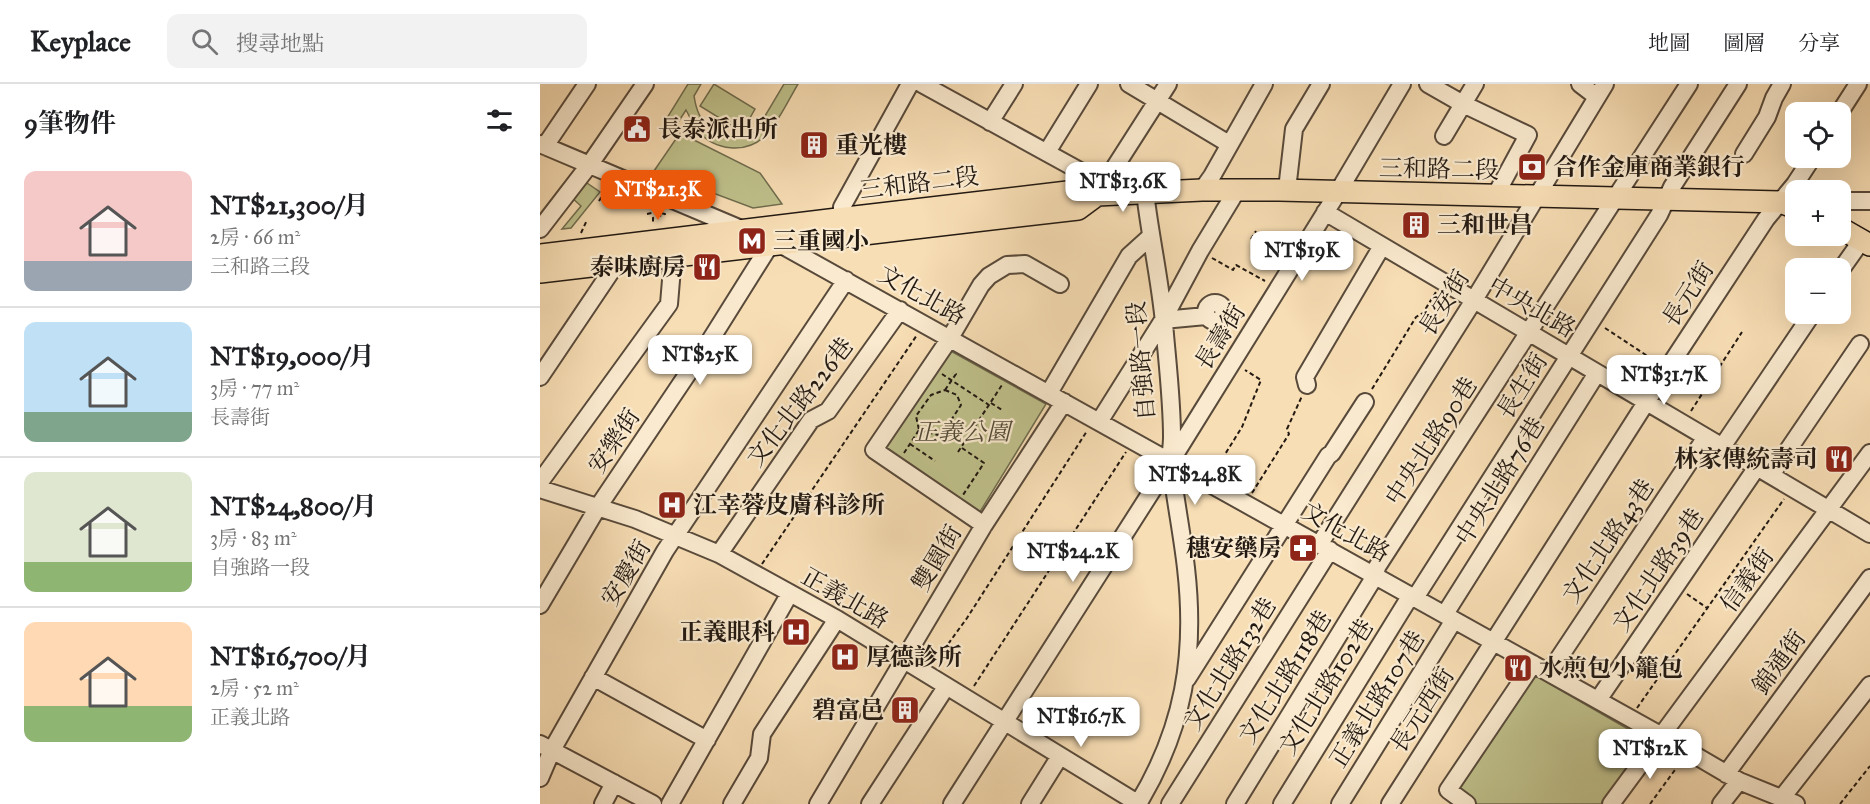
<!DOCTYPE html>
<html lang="zh-TW">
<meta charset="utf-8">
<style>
:root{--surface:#fff;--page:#f2f2f2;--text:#202124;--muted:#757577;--line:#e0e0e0;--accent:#ea580c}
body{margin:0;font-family:"IM FELL Great Primer","Noto Serif TC",serif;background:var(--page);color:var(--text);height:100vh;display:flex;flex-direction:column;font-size:22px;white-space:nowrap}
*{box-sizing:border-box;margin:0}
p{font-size:20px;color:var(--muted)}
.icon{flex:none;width:33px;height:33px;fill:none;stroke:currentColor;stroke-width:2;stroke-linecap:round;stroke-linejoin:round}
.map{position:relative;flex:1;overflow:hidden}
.side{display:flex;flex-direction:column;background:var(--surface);width:540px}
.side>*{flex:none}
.buttons{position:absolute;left:1245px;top:18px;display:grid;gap:12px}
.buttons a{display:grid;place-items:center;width:66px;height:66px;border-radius:12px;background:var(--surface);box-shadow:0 6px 24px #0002;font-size:30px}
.price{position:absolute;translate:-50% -51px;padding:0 14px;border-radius:12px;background:#fff;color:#222;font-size:20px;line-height:39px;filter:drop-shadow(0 2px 3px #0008)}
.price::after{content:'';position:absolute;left:50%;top:36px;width:18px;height:14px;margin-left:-9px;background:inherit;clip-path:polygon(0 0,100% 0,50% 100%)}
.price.selected{background:var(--accent);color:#fff}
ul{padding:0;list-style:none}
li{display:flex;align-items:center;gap:18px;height:150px;padding:0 24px}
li+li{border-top:2px solid var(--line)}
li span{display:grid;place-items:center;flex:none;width:168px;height:120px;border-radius:12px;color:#555}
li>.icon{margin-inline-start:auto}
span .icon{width:72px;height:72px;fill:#fffc;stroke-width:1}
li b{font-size:26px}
h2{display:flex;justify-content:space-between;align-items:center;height:72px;padding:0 24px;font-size:26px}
header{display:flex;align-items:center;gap:36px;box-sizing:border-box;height:84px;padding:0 30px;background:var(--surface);border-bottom:2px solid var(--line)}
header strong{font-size:28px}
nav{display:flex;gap:33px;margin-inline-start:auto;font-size:21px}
.search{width:420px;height:54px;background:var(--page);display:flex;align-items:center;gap:15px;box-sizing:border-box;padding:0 21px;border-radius:12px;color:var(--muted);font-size:22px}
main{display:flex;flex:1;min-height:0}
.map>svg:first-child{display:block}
</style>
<header>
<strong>Keyplace</strong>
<div class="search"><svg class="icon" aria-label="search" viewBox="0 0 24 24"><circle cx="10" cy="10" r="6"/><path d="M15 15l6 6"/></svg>搜尋地點</div>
<nav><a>地圖</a><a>圖層</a><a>分享</a></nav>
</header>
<main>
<section class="side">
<h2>9筆物件<svg class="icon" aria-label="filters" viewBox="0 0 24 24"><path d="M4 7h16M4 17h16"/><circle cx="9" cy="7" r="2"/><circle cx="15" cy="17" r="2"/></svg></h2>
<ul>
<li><span style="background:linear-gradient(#f6c9c9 75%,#9aa5b1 0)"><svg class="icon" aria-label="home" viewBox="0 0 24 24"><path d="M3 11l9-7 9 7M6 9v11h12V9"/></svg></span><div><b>NT$21,300/月</b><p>2房 · 66 m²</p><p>三和路三段</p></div></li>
<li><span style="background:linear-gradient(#bfe0f5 75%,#7fa58c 0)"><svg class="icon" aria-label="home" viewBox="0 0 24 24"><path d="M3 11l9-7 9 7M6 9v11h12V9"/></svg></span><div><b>NT$19,000/月</b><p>3房 · 77 m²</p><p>長壽街</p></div></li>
<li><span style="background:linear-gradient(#dfe7d0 75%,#8fb573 0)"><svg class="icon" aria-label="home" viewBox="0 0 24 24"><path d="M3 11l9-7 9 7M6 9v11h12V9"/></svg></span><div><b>NT$24,800/月</b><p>3房 · 83 m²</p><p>自強路一段</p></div></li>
<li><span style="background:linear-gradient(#ffd9b3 70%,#8fb573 0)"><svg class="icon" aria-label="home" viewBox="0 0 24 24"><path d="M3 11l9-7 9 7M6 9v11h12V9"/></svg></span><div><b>NT$16,700/月</b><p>2房 · 52 m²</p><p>正義北路</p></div></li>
</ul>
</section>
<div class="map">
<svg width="1330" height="720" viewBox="0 0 1330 720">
<rect width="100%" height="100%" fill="#f8deb5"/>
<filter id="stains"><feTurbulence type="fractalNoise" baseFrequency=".00333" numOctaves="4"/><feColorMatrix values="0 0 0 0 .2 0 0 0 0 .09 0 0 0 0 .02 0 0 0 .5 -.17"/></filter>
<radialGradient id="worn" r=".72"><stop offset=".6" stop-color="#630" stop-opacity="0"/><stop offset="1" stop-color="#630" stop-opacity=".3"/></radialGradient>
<path fill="#bfc18c" stroke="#706d4f" stroke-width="1.5" d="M148 0H161L154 12C155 18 156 24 159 30 168 51 198 59 216 47L244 0H258C249 15 237 41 225 52 206 70 175 67 158 47 153 41 150 33 146 26L137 40 127 34Z
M174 0 215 25 202 48 160 22Z
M140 49 220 89 242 120 213 124 114 87Z
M44 97 60 108 31 144 22 145 41 122 31 113Z
M409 266 506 320 438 431 342 365Z
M991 589 1107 656 1061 720H935L920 710 918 699Z"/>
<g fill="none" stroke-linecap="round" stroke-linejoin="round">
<g stroke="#584a3b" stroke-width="20">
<path id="minor" d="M382 0 540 87 557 111 628 0
M589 0 689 60
M888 0 923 20 988 51 955 112
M1040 0 1057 13
M1300 28 1318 0
M450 38 474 0
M904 52 935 0
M0 60 206 147
M5 62 47 0
M507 68 549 0
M1204 70 1227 33 1234 14 1242 0
M662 106 672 92 724 0
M750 107 748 97 754 45 781 0
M1300 117H1330
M785 128 1330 450
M0 145 50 80 105 0
M302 146V123L370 0
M238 159 1122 652 1199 697 1256 720
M1300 187 1322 156
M666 228a9 9 0 1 1 18 0a9 9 0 1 1-18 0Z
M623 236 666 232
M0 293 70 189 74 179
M767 301 765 293 842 162
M509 309 589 172 610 153
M559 338 623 236 660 167 697 106
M1182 363 1272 230
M1231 391 1320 260
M0 398 129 220 133 172
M0 405 95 435 179 470 297 535 599 720
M444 441 334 366 410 254 441 201 449 192 467 181 485 180 520 200
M779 461 934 216 1065 0
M179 470 271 336 288 327 360 226
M875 514 1119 131 1132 103 1198 0
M0 521 58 423 171 255 230 161
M905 530 1057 289
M1009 589 1166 353
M53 593 167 656
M647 595 788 372 792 369 825 318
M1058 616 1217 383
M0 660 113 720
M1186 690 1330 494
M0 694 12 666 125 467 306 196
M1241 715 1330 601
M63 720 74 699
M130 720 250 509
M192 720 219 674 222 650 297 535
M278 720 444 441 524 318
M330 720 406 603
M412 720 631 377 798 108 862 0
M490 720 520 672
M598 720C644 644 656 571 646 484 642 449 635 415 631 380 630 371 632 362 632 353 632 315 627 276 624 239 620 195 610 152 605 108
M630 720 790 466
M695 720 835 492 837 483 1149 0
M742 720 871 511
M800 720 914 536
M850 720 1128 284 1226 135 1255 100 1272 74
M927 720 908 706 993 580
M1071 720 1330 369
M1181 720 1199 697"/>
</g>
<g stroke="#221912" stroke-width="24">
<path id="major" d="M1300 144 1330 161
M0 171C179 150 357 127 536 107L557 111 662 106H739L1240 118 1256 124
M0 188 538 125 557 111"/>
</g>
<path stroke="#221912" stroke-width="2" stroke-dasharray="4.5 3" stroke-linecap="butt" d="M59 117 68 102
M107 130 116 128 125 130 113 134V140
M41 149 47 136
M711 155 716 147
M672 174 693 186 696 181 725 197
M1065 244 1115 277
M402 290 449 321
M832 305 876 233 883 229 896 208
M405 306 417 311 421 321 406 344 398 351 379 346 376 332 391 311Z
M405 306 416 290 413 289
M451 319 462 326
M1151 327 1202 248
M407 344C414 349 415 357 423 361
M370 360 395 377
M422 364 444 379 423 411
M418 368 462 301
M364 369 379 346
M674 388 702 343 721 296 705 286
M712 409 749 350 747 345 762 312
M222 480 377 251
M1147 510 1167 524
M395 578 427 534 547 347
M434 602 586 368
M1097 624 1244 415
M1110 720 1140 679
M1300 720 1330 682"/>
<use href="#minor" stroke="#faeacf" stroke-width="16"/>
<use href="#major" stroke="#f8deb5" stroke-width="21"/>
</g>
<defs>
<g id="civic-square" transform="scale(1.5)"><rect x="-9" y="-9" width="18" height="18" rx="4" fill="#8f2418" stroke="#faeacf"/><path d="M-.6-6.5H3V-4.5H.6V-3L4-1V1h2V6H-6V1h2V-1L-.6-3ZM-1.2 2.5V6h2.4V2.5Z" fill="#fff"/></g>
<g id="building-square" transform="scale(1.5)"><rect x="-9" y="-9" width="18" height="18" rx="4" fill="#8f2418" stroke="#faeacf"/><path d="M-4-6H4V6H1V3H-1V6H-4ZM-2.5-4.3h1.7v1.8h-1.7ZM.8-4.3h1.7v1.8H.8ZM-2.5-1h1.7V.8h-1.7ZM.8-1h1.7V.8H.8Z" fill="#fff"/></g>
<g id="bank-square" transform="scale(1.5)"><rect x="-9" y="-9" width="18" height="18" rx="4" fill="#8f2418" stroke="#faeacf"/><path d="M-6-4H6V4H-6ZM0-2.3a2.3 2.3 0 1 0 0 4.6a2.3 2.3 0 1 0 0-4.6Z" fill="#fff"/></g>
<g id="metro-square" transform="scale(1.5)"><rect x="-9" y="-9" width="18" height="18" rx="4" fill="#8f2418" stroke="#faeacf"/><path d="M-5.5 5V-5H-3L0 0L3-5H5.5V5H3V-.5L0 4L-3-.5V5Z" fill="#fff"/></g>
<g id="restaurant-square" transform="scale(1.5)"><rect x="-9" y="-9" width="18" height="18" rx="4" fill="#8f2418" stroke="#faeacf"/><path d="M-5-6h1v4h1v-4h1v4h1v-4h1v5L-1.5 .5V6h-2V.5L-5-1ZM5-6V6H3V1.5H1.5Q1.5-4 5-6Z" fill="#fff"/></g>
<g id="hospital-square" transform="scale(1.5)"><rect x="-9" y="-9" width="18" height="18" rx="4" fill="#8f2418" stroke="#faeacf"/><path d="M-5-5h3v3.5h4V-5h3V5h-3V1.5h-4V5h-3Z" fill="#fff"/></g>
<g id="pharmacy-square" transform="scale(1.5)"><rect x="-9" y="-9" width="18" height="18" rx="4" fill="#8f2418" stroke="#faeacf"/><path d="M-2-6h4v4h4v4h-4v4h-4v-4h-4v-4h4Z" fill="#fff"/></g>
</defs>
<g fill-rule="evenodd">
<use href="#civic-square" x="97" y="45"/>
<use href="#building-square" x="274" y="61"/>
<use href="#bank-square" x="992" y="83"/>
<use href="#building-square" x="876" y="141"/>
<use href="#metro-square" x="212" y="157"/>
<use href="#restaurant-square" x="167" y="183"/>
<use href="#restaurant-square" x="1299" y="375"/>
<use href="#hospital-square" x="132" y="421"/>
<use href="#pharmacy-square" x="763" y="464"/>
<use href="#hospital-square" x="256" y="548"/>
<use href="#hospital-square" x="305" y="573"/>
<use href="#restaurant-square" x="978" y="584"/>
<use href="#building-square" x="365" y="626"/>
</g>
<g text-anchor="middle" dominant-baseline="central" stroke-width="4.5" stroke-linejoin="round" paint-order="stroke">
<g font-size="24" font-weight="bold" fill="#221912" stroke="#faeacf" text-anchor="start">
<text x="118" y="45">長泰派出所</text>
<text x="295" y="61">重光樓</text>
<text x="1013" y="83">合作金庫商業銀行</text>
<text x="897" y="141">三和世昌</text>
<text x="233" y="157">三重國小</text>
<text x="146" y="183" text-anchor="end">泰味廚房</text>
<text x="1278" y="375" text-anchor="end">林家傳統壽司</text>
<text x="153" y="421">江幸蓉皮膚科診所</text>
<text x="742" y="464" text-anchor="end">穗安藥房</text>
<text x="235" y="548" text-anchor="end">正義眼科</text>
<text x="326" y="573">厚德診所</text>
<text x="999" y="584">水煎包小籠包</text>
<text x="344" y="626" text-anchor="end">碧富邑</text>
</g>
<g font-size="24" fill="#221912" stroke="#faeacf">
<text transform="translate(899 85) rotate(1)">三和路二段</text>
<text transform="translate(379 99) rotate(-7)">三和路二段</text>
<text transform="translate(1148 210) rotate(-57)">長元街</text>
<text transform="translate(382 211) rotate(29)">文化北路</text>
<text transform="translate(904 219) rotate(-58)">長安街</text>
<text transform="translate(992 223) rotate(30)">中央北路</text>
<text transform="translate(680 253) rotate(-58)">長壽街</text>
<text transform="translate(601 277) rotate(-95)">自強路一段</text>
<text transform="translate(982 302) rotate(-58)">長生街</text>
<text transform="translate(260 318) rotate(-52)">文化北路226巷</text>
<text transform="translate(74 357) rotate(-56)">安樂街</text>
<text transform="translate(891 357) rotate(-57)">中央北路90巷</text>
<text transform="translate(960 397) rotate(-58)">中央北路76巷</text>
<text transform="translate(806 448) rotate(29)">文化北路</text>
<text transform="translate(1068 457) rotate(-56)">文化北路43巷</text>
<text transform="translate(397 474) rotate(-59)">雙園街</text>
<text transform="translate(1118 486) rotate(-56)">文化北路39巷</text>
<text transform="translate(86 489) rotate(-59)">安慶街</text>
<text transform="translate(1207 496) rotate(-54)">信義街</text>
<text transform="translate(305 514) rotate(30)">正義北路</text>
<text transform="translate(1239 578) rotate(-54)">錦通街</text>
<text transform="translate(690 580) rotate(-58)">文化北路132巷</text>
<text transform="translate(745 593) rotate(-58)">文化北路118巷</text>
<text transform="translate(786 603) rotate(-58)">文化北路102巷</text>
<text transform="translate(837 615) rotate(-58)">正義北路107巷</text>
<text transform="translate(882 626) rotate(-57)">長元西街</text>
</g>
<g font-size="24" font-style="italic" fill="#514b37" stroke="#faeacf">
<text x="422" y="348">正義公園</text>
</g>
</g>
<rect width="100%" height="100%" filter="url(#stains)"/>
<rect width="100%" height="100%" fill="url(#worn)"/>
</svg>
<div class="buttons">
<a><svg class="icon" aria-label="locate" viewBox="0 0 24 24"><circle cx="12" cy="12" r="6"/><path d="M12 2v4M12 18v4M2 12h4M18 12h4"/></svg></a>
<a>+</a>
<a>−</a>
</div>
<b class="price" style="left:583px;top:129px">NT$13.6K</b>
<b class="price selected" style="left:118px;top:137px">NT$21.3K</b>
<b class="price" style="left:762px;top:198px">NT$19K</b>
<b class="price" style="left:160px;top:302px">NT$25K</b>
<b class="price" style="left:1124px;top:322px">NT$31.7K</b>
<b class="price" style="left:655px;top:422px">NT$24.8K</b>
<b class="price" style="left:533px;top:499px">NT$24.2K</b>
<b class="price" style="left:541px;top:664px">NT$16.7K</b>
<b class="price" style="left:1110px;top:696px">NT$12K</b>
</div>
</main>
